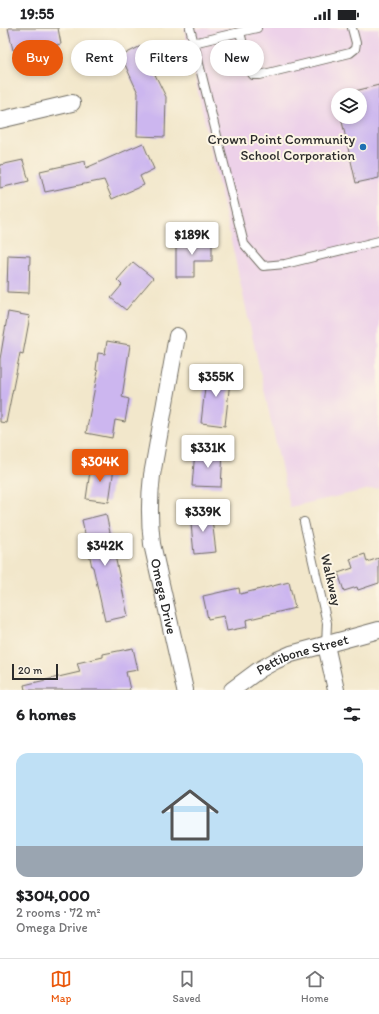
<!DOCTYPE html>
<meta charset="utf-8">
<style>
:root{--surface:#fff;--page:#f6f6f6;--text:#202124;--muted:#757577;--line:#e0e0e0;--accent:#ea580c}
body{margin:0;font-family:Itim,sans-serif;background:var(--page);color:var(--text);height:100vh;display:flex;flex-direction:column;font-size:15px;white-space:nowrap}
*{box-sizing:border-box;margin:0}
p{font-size:13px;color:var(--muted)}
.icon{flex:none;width:22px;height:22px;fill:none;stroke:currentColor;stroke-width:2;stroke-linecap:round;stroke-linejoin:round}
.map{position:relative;height:662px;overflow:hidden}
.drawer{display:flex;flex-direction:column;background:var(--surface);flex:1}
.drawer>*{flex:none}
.guide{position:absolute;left:12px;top:12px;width:355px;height:36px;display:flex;gap:8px}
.tools{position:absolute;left:331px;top:60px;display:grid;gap:8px}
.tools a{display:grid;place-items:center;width:36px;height:36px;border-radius:50%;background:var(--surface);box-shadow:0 2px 6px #0003;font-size:20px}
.scale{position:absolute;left:12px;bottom:10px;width:46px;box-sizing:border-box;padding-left:4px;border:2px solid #2b2b2b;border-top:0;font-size:11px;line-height:14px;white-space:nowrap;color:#2b2b2b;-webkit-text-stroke:3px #fcf5e5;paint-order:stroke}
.price{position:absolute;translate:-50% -34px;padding:0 9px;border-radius:4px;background:#fff;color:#222;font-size:13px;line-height:26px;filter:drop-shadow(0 1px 2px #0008)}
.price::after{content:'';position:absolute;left:50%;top:24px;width:12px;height:9px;margin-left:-6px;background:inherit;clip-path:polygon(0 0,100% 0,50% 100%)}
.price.active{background:var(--accent);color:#fff}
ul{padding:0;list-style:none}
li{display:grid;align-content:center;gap:8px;height:212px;padding:0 16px}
li span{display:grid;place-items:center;height:124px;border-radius:12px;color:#555}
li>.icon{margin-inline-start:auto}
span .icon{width:72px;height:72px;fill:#fffc;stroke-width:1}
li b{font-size:17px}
h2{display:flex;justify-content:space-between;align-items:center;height:48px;padding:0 16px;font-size:17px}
.pill{padding:0 14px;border-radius:18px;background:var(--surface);box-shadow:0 2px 6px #0003;font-size:14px;line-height:36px}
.pill.active{background:var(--accent);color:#fff}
.status{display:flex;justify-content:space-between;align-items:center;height:28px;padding:0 20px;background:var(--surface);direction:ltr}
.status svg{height:11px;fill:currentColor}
.tab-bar{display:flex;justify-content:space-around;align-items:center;height:56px;border-top:1px solid var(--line);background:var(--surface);font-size:11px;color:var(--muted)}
.tab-bar a{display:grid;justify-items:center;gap:2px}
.tab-bar .active{color:var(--accent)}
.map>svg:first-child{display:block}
</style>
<div class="status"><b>19:55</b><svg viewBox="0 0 49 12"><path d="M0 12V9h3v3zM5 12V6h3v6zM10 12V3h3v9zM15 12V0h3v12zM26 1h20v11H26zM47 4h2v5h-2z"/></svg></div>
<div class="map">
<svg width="379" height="662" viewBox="0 0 379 662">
<rect width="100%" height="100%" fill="#fcf5e5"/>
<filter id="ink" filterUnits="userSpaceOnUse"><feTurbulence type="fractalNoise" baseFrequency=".025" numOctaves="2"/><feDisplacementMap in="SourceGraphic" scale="8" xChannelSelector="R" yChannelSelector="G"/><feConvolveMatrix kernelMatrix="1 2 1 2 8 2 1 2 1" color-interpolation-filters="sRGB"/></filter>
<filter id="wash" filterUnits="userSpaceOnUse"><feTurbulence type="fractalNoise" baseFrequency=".012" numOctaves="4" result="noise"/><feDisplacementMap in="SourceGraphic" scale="16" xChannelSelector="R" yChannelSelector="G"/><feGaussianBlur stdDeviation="0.9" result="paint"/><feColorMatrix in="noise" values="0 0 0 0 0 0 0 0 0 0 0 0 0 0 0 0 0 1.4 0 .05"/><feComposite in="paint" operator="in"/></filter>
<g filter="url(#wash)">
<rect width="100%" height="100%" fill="#f2e7cb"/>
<path fill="#edd1e9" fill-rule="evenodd" d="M184 0H379V459L290 479ZM338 67H360V89H338Z"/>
<g id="blocks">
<path fill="#ccb6ef" d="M8 0H58L61 16 44 19 43 15 13 22Z
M141 18 166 69 165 109 137 108 138 65 121 28Z
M379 57V150L356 155 341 89H361L360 67H356L355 63Z
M143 115 154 141 140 148 144 157 112 171 104 152 45 164 40 143 85 133 86 140Z
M23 132 29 153 0 160V137Z
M212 212V233H194V249H176V213Z
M8 227 30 228 29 265 7 264Z
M133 234 153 250 126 282 111 270 122 257 117 252Z
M8 284 30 288 23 326 20 325 6 395 0 394V331Z
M107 313 130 317 122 369 129 371 125 394 115 392 112 410 86 405 98 343 96 342 98 325 105 326Z
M207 341 231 344 225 398 201 395Z
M195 423 223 424 221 459 192 458Z
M91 436 114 440 109 474 86 471Z
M211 483 216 524 194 526 190 486Z
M106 486 128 588 105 593 93 539H92L82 492Z
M365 526 367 534 379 530V555L358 562 357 559 344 563 338 545 353 540 350 531Z
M289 554 295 580 246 592 247 599 227 603 224 588 208 591 203 568 239 560 240 566Z
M133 620 138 642 126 644 130 662H25L24 657 80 644 77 635 103 629V626Z"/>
</g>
</g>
<g filter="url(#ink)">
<use href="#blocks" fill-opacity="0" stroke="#716d63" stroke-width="1"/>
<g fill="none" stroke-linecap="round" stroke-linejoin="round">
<g stroke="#716d63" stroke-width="10">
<path id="service" d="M190 0 244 216 263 238 285 236 379 213
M240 4 249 41 253 47H260L350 25 355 21 356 15 352 0
M193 15 257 0
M304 494 327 595 326 617"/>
</g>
<g stroke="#716d63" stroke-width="18">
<g id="minor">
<path d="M0 92 72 75"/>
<path id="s1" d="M177 308 152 447C149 472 149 491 152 516L185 662"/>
<path d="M326 617 336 662"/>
<path id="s2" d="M232 662 259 642 275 633 291 626 379 602"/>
</g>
</g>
<use href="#service" stroke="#fff" stroke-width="8"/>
<use href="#minor" stroke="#fff" stroke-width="16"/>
</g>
</g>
<circle fill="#1f6fb2" stroke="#fcf5e5" stroke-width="1.5" cx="363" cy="119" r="4"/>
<g text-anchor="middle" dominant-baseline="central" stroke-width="4" stroke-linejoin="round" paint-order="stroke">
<g font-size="14" fill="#2b2b2b" stroke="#fcf5e5" text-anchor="end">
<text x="355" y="111">Crown Point Community<tspan x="355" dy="16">School Corporation</tspan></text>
</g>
<g font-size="14" fill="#2b2b2b" stroke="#fcf5e5">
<text transform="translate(331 552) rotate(77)">Walkway</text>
<text stroke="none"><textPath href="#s1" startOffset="264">Omega Drive</textPath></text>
<text stroke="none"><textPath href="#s2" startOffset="80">Pettibone Street</textPath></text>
</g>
</g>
</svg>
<div class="tools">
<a><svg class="icon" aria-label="layers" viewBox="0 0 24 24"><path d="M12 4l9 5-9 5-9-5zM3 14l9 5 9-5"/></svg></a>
</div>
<div class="scale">20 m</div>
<b class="price" style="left:192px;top:228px">$189K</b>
<b class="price" style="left:216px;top:370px">$355K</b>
<b class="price" style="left:208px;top:441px">$331K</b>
<b class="price active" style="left:100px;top:455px">$304K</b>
<b class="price" style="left:203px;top:505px">$339K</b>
<b class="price" style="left:105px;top:539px">$342K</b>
<div class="guide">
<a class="pill active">Buy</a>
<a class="pill">Rent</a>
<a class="pill">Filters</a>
<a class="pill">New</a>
</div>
</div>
<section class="drawer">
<h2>6 homes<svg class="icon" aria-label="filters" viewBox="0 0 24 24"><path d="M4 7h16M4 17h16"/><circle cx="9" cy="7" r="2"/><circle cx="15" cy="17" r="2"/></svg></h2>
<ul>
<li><span style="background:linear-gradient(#bfe0f5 75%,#9aa5b1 0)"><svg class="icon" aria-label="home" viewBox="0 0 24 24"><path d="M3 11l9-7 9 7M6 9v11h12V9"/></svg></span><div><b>$304,000</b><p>2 rooms · 72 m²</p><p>Omega Drive</p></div></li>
</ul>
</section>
<nav class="tab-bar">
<a class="active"><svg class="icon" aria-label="map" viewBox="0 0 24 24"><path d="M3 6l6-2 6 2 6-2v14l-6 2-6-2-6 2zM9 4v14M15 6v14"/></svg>Map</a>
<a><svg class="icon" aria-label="saved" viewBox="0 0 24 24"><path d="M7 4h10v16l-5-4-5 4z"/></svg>Saved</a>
<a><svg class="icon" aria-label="home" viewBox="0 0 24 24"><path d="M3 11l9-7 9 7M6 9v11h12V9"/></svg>Home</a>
</nav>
